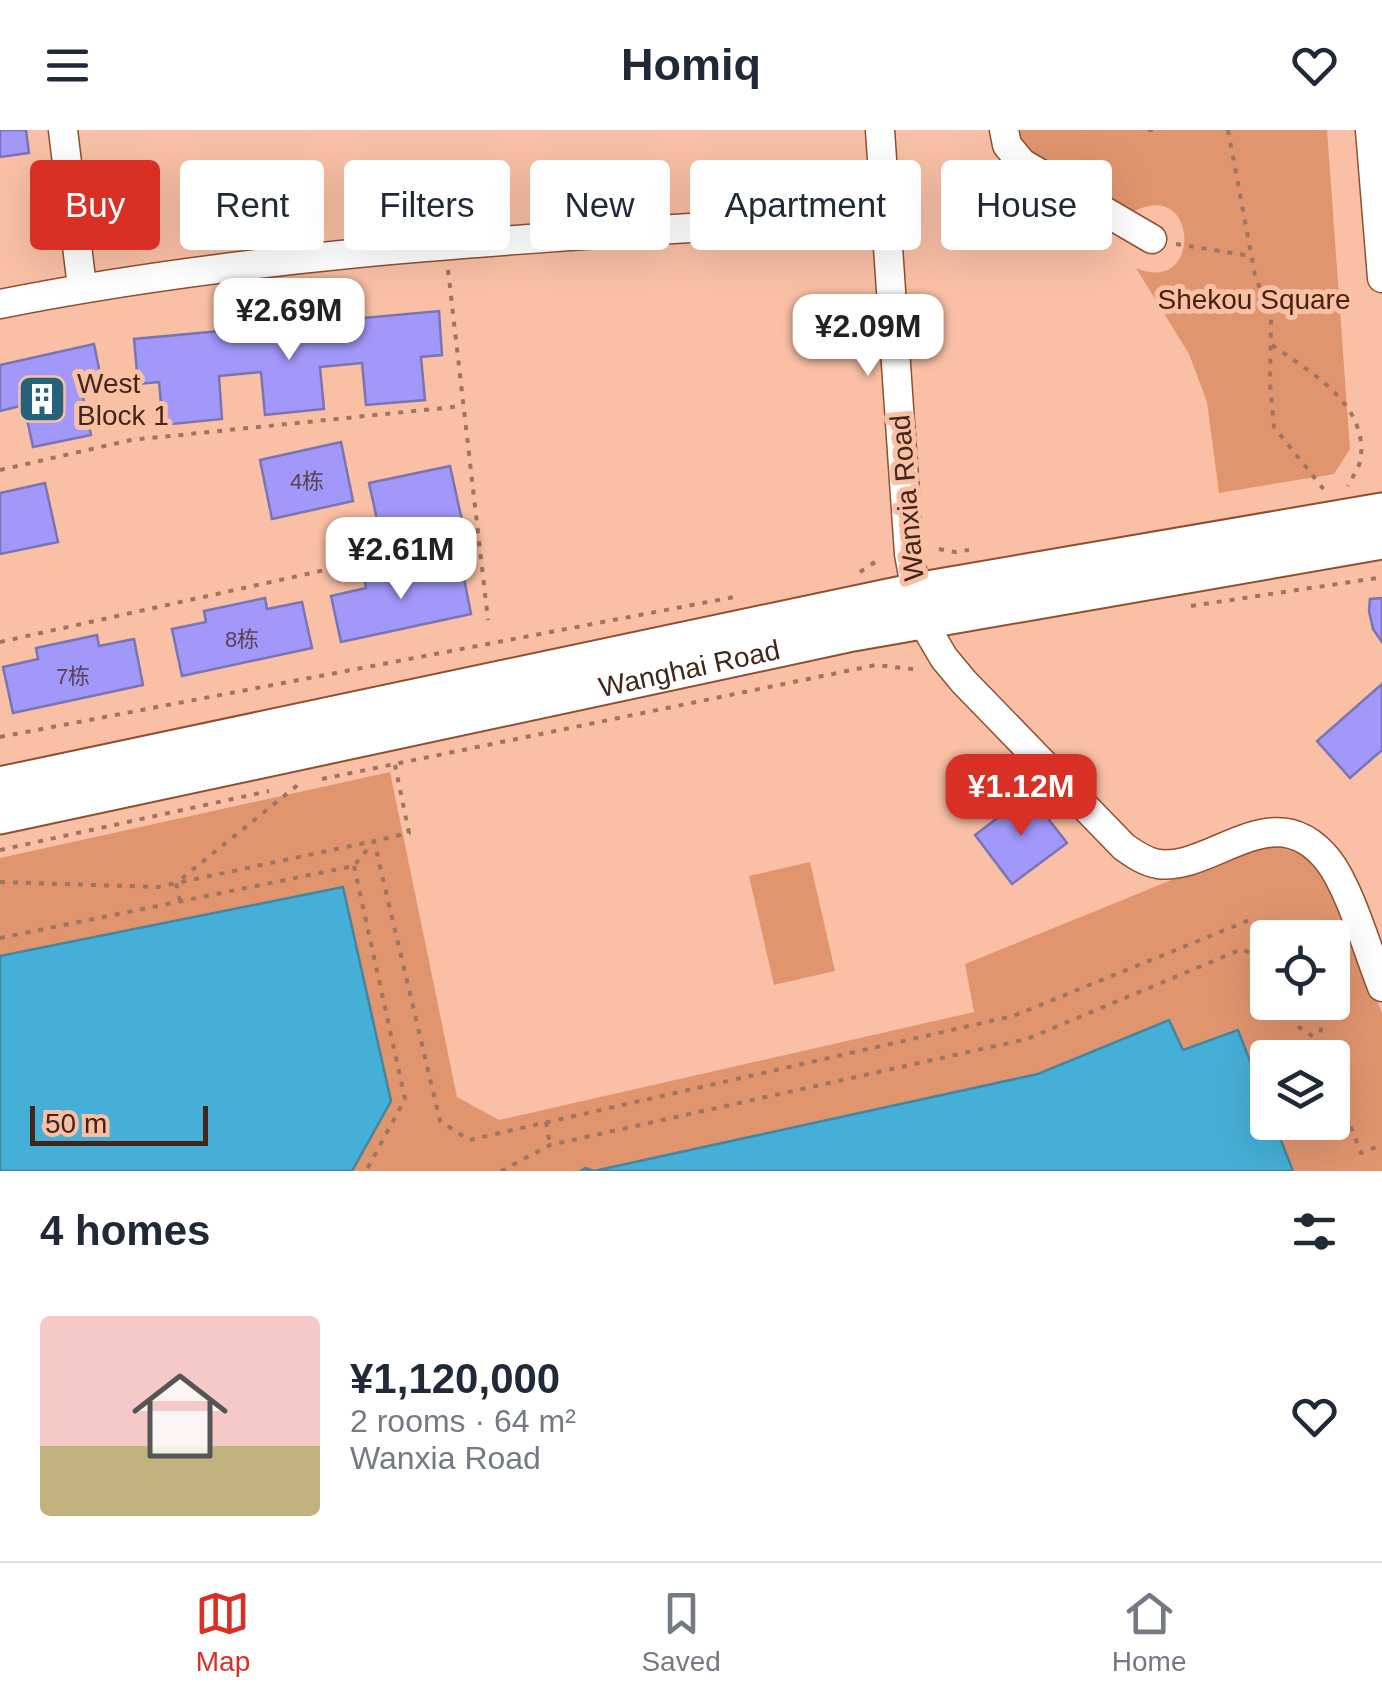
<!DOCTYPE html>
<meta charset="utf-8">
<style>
:root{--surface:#fff;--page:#f6f6f7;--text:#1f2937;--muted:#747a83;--line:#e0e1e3;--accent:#d93025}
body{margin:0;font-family:Helvetica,"Noto Sans SC",sans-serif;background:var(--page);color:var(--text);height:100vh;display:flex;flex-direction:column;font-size:38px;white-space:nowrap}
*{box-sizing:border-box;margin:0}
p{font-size:32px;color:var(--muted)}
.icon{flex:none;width:55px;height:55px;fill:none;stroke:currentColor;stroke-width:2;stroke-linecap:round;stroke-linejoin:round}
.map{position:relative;height:1041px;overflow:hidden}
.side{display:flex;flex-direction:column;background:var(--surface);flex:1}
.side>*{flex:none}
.banner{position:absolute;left:30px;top:30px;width:1322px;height:90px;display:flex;gap:20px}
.controls{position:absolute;left:1250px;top:790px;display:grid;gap:20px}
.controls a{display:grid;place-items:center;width:100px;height:100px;border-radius:10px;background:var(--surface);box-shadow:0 10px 40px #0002;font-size:50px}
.scale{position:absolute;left:30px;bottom:25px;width:178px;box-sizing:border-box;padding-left:10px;border:5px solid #422619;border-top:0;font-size:28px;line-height:35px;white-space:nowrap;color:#422619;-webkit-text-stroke:8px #f9c0a5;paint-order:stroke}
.price{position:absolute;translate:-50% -85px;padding:0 22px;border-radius:20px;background:#fff;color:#222;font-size:32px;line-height:65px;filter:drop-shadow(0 2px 5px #0008)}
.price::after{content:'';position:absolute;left:50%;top:60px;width:30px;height:22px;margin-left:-15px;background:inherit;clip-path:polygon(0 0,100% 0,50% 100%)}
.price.selected{background:var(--accent);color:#fff}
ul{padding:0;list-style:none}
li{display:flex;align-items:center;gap:30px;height:250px;padding:0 40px}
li+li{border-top:2px solid var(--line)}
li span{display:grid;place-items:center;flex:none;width:280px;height:200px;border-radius:10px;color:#555}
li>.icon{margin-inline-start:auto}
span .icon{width:120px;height:120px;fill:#fffc;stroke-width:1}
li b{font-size:42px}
h2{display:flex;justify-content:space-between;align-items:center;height:120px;padding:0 40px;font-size:42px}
.pill{padding:0 35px;border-radius:10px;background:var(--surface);box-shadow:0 10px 40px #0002;font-size:35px;line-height:90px}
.pill.selected{background:var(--accent);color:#fff}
header{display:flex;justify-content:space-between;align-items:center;height:130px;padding:0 40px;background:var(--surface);font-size:45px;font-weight:700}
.dock{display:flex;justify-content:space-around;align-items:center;height:140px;border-top:2px solid var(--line);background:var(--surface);font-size:28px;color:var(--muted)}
.dock a{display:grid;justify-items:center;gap:5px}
.dock .selected{color:var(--accent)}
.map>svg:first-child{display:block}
</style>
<header><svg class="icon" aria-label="menu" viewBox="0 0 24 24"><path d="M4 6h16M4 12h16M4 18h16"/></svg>Homiq<svg class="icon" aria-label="heart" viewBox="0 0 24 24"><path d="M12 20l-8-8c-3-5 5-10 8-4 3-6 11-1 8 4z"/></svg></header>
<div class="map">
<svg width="1382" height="1041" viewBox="0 0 1382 1041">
<rect width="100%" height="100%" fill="#f9c0a5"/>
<path fill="#e1956f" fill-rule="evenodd" d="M1013 0H1327L1350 319 1334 344 1219 363 1207 272 1189 224 1136 138C1203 167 1199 46 1133 82L1023 25Z
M390 642 457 967 499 990 974 882 965 834 1265 712 1303 719 1328 748 1382 883V1041H1293L1274 993 1332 992V928H1268L1267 975 1238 900 1182 921 1169 890 1038 944 593 1041 585 1038 581 1041H352L391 971 343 757 0 826V728ZM1268 808H1332V872H1268Z
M810 732 835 841 774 855 749 746Z"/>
<path fill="#46afd7" stroke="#45869e" stroke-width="2.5" d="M343 757 391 971 352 1041H0V826Z
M1169 890 1183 920 1238 900 1267 975 1268 992 1274 993 1293 1041H581L585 1038 594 1041 1038 944Z"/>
<path fill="#a198f9" stroke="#7a74b3" stroke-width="2.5" d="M0 0H26L29 23 0 27Z
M439 181 442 225 421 227 425 270 366 275 362 233 320 237 324 279 265 285 261 242 219 246 222 289 163 295 159 252 138 254 134 209Z
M94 214 103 258 82 263 91 305 33 317 24 275 0 281V235Z
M341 312 353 371 272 389 260 330Z
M450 336 463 395 382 412 369 353Z
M45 353 58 412 0 424V363Z
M425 434 427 445 462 438 471 484 341 512 331 466 366 458 364 447Z
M265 468 267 479 302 472 312 518 182 546 172 499 206 492 204 481Z
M1381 468 1382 469V512L1373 499 1369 481 1370 469Z
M97 505 99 516 134 509 143 555 13 583 3 537 38 529 36 518Z
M1382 554V620L1350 648 1317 611Z
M1029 664 1067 713 1012 754 975 705Z"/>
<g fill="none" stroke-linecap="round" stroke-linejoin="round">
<g stroke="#8e5031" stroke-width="31">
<path id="minor" d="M63 0 82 157
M880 0 909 424 921 489 944 528 964 552 1124 717C1134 724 1145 732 1158 734 1214 741 1274 662 1328 730 1350 758 1368 822 1382 857
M1004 0 1007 15 1022 33 1152 109
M1370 0 1382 148
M0 174C292 116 590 106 886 85"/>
</g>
<g stroke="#8e5031" stroke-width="39">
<g id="major">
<path d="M0 655 916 461 1382 381"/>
<path id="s1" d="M0 686 853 503 1382 411"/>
</g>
</g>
<path stroke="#9f7460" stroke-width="4" stroke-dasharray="5 8" stroke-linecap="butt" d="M1148 0H1158
M1228 0 1255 145 1271 188 1270 254 1274 297 1325 361
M1176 114 1251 126
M448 140 488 490
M1272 215C1311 243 1366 272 1361 327 1360 337 1352 347 1348 356
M0 340 131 310 463 276
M939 419 955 422 969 420
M860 442 881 428
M1191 476 1377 448 1382 450
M0 512 474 407
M0 607 734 467
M322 649 876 535 921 540
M0 720 269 661
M354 736 405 969 366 1041
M0 752 158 757 374 711 440 991 469 1010 1013 886 1252 789 1284 808
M180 771 176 753 299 654
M0 808 354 736 374 711 409 703 395 635
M1288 872 1299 897 1318 910
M1321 872C1328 892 1314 901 1324 928
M1332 948 1361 1023 1382 1015
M546 992 550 1015
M501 1041 550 1015 1027 909 1242 819 1268 832"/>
<use href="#minor" stroke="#fff" stroke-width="28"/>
<use href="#major" stroke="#fff" stroke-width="35"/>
</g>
<defs>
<g id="building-square" transform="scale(2.5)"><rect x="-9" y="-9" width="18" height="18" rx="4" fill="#26637a" stroke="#f9c0a5"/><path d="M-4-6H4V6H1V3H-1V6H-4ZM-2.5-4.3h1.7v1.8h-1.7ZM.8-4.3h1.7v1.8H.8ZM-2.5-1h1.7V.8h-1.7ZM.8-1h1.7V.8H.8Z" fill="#fff"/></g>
</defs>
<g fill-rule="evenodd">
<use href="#building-square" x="42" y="269"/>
</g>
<g text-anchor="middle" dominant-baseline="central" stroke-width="10" stroke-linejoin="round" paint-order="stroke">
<g font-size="22" fill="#5a4251">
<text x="307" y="351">4栋</text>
<text x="242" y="509">8栋</text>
<text x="73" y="546">7栋</text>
</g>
<g font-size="28" fill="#49220d" stroke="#f9c0a5">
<text x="1254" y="169">Shekou Square</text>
</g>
<g font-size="28" fill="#422619" stroke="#f9c0a5" text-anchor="start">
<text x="77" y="253">West<tspan x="77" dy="32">Block 1</tspan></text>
</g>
<g font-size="28" fill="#422619" stroke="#f9c0a5">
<text transform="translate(907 368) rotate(-95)">Wanxia Road</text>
<text stroke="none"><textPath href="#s1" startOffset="705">Wanghai Road</textPath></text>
</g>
</g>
</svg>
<div class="controls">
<a><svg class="icon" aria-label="locate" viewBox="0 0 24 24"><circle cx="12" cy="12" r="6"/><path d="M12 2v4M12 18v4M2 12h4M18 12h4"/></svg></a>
<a><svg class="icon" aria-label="layers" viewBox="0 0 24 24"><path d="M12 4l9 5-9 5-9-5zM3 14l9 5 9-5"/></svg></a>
</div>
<div class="scale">50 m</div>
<b class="price" style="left:289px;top:233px">¥2.69M</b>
<b class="price" style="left:868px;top:249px">¥2.09M</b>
<b class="price" style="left:401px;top:472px">¥2.61M</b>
<b class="price selected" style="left:1021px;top:709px">¥1.12M</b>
<div class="banner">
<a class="pill selected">Buy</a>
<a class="pill">Rent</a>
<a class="pill">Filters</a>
<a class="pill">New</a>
<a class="pill">Apartment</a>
<a class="pill">House</a>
</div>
</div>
<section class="side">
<h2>4 homes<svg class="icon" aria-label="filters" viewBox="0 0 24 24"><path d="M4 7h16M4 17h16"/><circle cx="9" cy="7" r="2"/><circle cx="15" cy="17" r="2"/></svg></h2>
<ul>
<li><span style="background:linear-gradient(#f6c9c9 65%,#c2b280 0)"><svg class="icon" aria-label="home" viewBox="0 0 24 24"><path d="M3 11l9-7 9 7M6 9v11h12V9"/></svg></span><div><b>¥1,120,000</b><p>2 rooms · 64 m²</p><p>Wanxia Road</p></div><svg class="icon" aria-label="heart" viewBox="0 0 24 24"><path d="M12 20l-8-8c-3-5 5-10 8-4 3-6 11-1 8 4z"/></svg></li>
</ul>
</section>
<nav class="dock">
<a class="selected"><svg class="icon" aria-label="map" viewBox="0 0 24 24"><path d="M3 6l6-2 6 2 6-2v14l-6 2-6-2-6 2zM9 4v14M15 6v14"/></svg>Map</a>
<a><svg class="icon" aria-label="saved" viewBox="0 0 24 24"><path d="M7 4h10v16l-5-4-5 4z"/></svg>Saved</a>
<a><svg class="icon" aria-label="home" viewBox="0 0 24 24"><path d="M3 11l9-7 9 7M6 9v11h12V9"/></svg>Home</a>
</nav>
